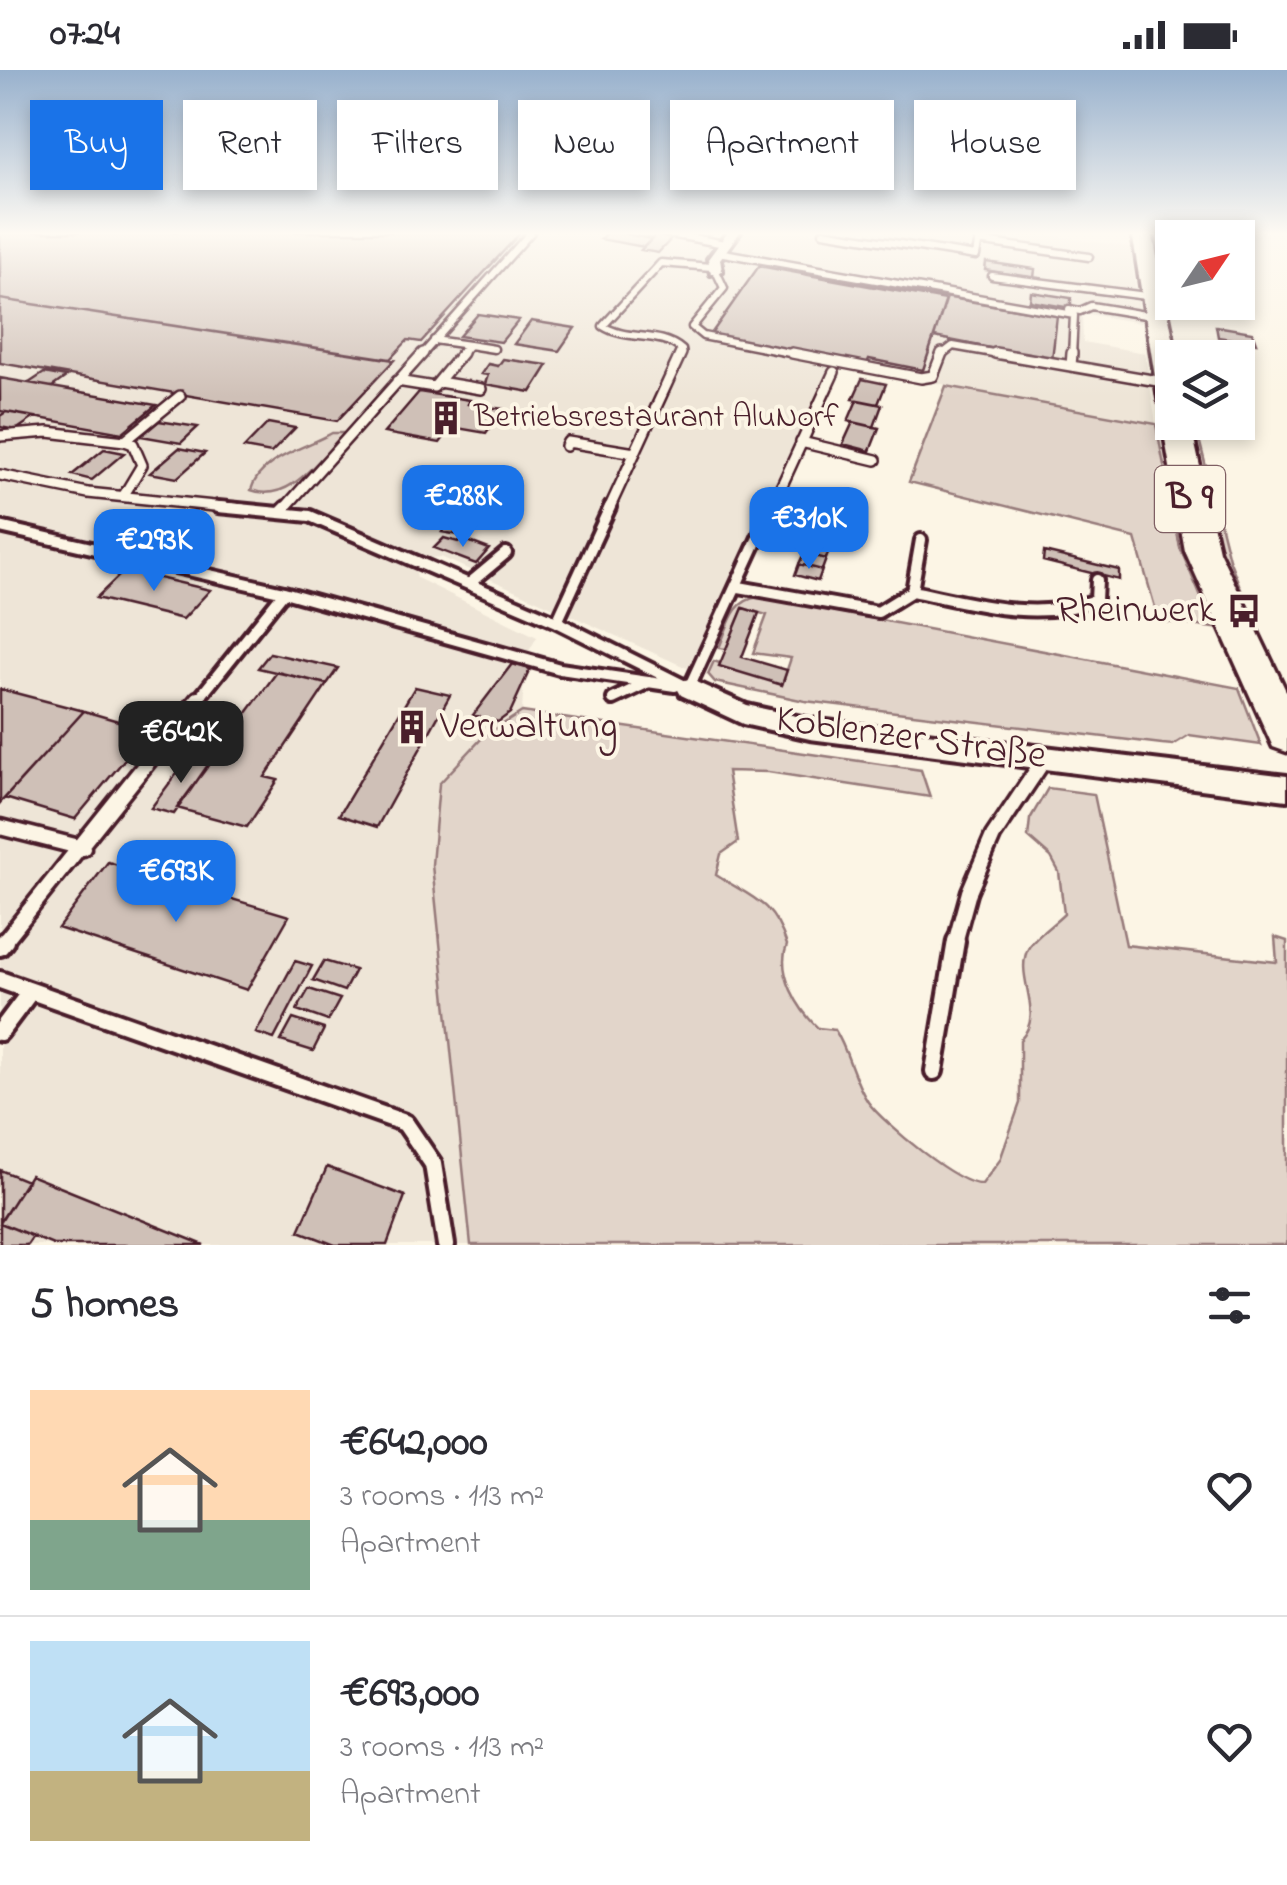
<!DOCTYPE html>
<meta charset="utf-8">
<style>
:root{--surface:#fff;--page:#f2f2f3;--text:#2b2b33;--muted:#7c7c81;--line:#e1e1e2;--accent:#1a73e8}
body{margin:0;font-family:"Indie Flower",sans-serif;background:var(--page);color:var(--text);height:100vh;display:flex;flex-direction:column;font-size:38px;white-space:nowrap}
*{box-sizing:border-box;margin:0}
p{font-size:32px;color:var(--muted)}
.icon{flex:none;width:55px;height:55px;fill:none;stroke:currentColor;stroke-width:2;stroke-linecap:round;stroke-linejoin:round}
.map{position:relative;height:1175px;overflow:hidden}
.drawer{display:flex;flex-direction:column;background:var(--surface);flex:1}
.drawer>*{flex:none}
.guide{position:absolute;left:30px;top:30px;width:1228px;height:90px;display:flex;gap:20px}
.needle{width:65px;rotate:55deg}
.controls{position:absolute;left:1155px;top:150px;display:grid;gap:20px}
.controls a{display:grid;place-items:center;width:100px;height:100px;border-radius:0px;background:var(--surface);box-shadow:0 5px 15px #0003;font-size:50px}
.price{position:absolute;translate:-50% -85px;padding:0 22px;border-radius:20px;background:var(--accent);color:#fff;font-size:32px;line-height:65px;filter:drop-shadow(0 2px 5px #0008)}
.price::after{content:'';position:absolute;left:50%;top:60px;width:30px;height:22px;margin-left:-15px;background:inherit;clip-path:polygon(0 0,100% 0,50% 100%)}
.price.selected{background:#222;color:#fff}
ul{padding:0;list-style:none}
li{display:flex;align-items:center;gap:30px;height:250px;padding:0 30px}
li+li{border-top:2px solid var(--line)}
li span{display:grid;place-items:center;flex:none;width:280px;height:200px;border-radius:0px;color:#555}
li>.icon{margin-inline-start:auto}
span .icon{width:120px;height:120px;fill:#fffc;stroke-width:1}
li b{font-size:42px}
h2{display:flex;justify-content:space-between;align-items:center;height:120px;padding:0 30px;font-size:42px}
.chip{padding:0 35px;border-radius:0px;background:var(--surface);box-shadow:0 5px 15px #0003;font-size:35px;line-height:90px}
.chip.selected{background:var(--accent);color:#fff}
.status{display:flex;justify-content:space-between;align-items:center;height:70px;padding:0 50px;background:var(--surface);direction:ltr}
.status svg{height:28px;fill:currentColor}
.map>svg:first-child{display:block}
</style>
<div class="status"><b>07:24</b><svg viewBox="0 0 49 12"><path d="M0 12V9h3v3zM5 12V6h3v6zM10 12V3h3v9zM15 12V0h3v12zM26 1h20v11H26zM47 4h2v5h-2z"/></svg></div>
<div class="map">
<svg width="1287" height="1175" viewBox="0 0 1287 1175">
<rect width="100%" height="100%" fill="#fcf5e5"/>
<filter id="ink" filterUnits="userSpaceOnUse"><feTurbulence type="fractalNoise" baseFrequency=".01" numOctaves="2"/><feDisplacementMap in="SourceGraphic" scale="20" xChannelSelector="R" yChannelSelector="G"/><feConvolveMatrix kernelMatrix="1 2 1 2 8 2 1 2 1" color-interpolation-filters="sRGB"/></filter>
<g filter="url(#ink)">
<path fill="#eee5d7" d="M0 162H1027L1130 177 1141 253 1082 243 1083 272 1145 283 1156 354 834 294 728 522 687 598 441 487 414 489 417 508 537 567 525 588 522 642 501 653 439 714 432 795 471 1175H0Z"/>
<path fill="#e2d5ca" stroke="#967a7a" stroke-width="2.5" d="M946 316 1156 354 1180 478 1214 558 1159 551 1135 468 909 412Z
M1185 353H1195L1229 489 1248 537 1239 536 1212 481Z
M332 363H345C320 387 290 435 251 420 260 388 306 378 332 363Z
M759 527 1239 618 1261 675 1189 665 1173 675 1162 674 805 631 715 612 708 604 714 591 782 615 791 588 753 583 767 545 743 538 726 579 719 578C729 555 732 530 759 527Z
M522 642 921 700 930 727 768 702 727 701 738 772 721 784 716 805C752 828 772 830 787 875 776 903 798 939 818 958L835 960C849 982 853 1010 868 1032 883 1053 959 1116 982 1114L1000 1090 1020 1033V970C1047 943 1012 905 1029 877 1037 865 1054 854 1064 844L1059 802 1051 787 1028 767 1030 749 1048 718 1094 724 1126 875 1277 892 1275 867 1287 871V1175H471L432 795 439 714 484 666Z"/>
<path fill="#cfc0b7" stroke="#4a1f2b" stroke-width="2.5" d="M0 162H521L421 272 408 270 390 289 0 229Z
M607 162H616L652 169 644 177 600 169Z
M655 165 672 168 658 183 641 180Z
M986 192 1035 199 1034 208 985 200Z
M759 196 946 230 923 300 869 289 866 296 711 264Z
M759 196 1057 246 1052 290 934 267 923 300 869 289 866 296 711 264Z
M1031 222 1071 228V238L1030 231Z
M947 226 1057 246 1052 290 934 267Z
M0 229 394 290 337 351 0 293Z
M478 244 519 250 501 272 459 266Z
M531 251 575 258 559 281 514 274Z
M1216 256 1252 262 1256 273 1218 267Z
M503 289 548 295 531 322 485 314 488 305 481 304 488 294 498 296Z
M44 303 66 307 52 317 29 313Z
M0 308 156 335 122 363 0 341Z
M862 309 886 314 878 334 853 329Z
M419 322 470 330 468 334 503 339 486 363 452 357 440 373 384 363Z
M857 330 882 335 874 357 848 351Z
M6 342 35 347 16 360 0 357V346Z
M159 351 198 357 181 373 141 366Z
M853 352 879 358 870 381 843 374Z
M268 353 295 358 271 383 244 378Z
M179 378 205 383 177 408 150 403Z
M104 379 124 383 92 410 72 405Z
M476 410 502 414 471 467 442 462Z
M812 462 834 468 830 478 808 472Z
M444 468 458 472 462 469 489 479 476 494 434 478Z
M808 472 830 478 826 489 804 483Z
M1044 482 1119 500V510L1043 491Z
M804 483 826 489 822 500 799 494Z
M799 494 822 500 818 511 795 505Z
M125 500 210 520 183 549 96 528Z
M743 538 759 543 742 587 787 600 782 615 719 596Z
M270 583 338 598 327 614 258 598Z
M512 594 530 599 510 643 498 652 473 645Z
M277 602 327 614 265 707 278 710 247 757 177 738Z
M415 617 450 625 377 757 339 745Z
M0 619 84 641 0 733Z
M84 641 149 660 75 749 5 728Z
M219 648 239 653 210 692 189 687Z
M189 687 210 692 174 744 151 738Z
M108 792 289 846 247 920 58 858Z
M295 891 312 896 274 969 256 963Z
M324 891 355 900 344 921 313 910Z
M309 919 340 929 328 951 297 940Z
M293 949 324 959 313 981 281 971Z
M327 1097 405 1126 387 1175H335L299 1161Z
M0 1100 27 1111 0 1152Z
M30 1105 204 1175H53L0 1153Z
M0 1153 33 1166 27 1175H0Z"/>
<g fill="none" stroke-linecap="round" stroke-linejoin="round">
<g stroke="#4a1f2b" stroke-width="11">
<path id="lane-far4" d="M660 162 725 174
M823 162 976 186 980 162
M978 171 1089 187
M718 182 1074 245 1072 286
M716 201 724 218 692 257 703 266 805 286
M992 206 1154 227
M1069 239 1080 241 1091 236 1157 247
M434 270 469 275 460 286
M469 275 494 279
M421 286 531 162
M679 286 682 280C659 260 628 272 603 256L661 193 712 197
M940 286 953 276 1010 286"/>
</g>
<g stroke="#4a1f2b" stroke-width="14">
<path id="lane-far3" d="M792 283 921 308 933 306 942 283
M995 283 1071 296 1072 283
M1071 296 1169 313
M397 311 434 317 462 283
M439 312 481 319
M0 366 48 362 125 371
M801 372 876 390
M566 376 568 372 635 383
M0 405 88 423 243 439
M124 425 142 395 133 374 125 371 180 326
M284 439 423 283
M609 439 681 283
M771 439 834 302"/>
</g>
<g stroke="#4a1f2b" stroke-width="18">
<path id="lane-far2" d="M218 437 310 446 557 552 689 618
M282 441 286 437
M0 457 284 522 560 599 675 616
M470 513 506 483
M739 517 878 542 912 521C971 533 1037 553 1096 530L1097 510
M912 521 921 470
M557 552 610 437
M689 618 772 437
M613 629 649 612
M196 632 284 522"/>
</g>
<g stroke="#4a1f2b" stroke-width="21">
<path id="lane-far1" d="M0 757 83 778
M3 873 198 629
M955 873 969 822 993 766 1045 688"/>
</g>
<g stroke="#4a1f2b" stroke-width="24">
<path id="lane" d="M0 877 5 871
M0 910 405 1053 433 1094 446 1175
M0 962 30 922
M934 1001 956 871"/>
</g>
<g stroke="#4a1f2b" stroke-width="8">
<path id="street" d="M728 162H740L720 189 722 201 711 204 708 189Z
M689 609 747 635 810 649 1287 706V730L810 669 743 654 681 625 677 618 681 611Z"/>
</g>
<g stroke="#4a1f2b" stroke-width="7">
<path id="primary" d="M1132 162H1152L1177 288H1172V340L1159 332Z
M1172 345V352H1190L1219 481 1287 623V682L1273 677 1185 481 1162 352Z"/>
</g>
<use href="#lane-far4" stroke="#fcf5e5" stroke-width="6"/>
<use href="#lane-far3" stroke="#fcf5e5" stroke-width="9"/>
<use href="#lane-far2" stroke="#fcf5e5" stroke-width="10"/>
<use href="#lane-far1" stroke="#fcf5e5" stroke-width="14"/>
<use href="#lane" stroke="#fcf5e5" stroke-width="16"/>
<use href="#street" fill="#fcf5e5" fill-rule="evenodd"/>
<use href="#primary" fill="#fcf5e5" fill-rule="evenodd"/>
</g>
</g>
<linearGradient id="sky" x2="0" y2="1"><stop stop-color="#98b1cd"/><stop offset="0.5" stop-color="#fefaf3"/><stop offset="1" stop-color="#fefaf3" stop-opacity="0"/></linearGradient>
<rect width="1287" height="327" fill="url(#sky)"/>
<defs>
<g id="building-bare" transform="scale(2.7)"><path d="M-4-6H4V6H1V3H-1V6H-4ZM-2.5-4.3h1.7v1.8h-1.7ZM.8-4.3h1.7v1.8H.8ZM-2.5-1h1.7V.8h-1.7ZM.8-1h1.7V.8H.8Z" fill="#4a1f2b" stroke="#fcf5e5" stroke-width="2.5" paint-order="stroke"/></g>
<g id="bus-bare" transform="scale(2.7)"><path d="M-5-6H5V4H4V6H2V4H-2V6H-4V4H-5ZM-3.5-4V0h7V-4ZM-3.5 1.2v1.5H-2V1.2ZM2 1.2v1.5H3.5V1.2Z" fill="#4a1f2b" stroke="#fcf5e5" stroke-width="2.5" paint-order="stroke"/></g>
</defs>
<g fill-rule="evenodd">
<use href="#building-bare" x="446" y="348"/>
<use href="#bus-bare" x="1244" y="541"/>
<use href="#building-bare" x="412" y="657"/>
</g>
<g text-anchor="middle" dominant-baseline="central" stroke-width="8" stroke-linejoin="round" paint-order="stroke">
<g font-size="32" fill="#4a1f2b" stroke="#fcf5e5" text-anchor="start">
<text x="474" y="348">Betriebsrestaurant AluNorf</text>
</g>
<rect fill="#fcf5e5" stroke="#7f5f63" stroke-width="2.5" x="1155" y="396" width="70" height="66" rx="8"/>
<g font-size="38" font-weight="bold" fill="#4a1f2b">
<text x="1190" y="429">B 9</text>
</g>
<g font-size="40" fill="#4a1f2b" stroke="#fcf5e5" text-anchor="end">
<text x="1216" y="541">Rheinwerk</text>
<text x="440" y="657" text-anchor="start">Verwaltung</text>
</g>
<g font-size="40" fill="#4a1f2b" stroke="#fcf5e5">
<text transform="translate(911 669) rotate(8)">Koblenzer Straße</text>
</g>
</g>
</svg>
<div class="controls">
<a><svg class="needle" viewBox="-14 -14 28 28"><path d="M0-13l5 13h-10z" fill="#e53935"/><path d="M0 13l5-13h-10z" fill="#7c7c81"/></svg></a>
<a><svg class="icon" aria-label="layers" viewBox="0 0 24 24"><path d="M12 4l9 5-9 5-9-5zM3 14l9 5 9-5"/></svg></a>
</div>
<b class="price" style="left:463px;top:480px">€288K</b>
<b class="price" style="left:809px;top:502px">€310K</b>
<b class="price" style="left:154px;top:524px">€293K</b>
<b class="price selected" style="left:181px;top:716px">€642K</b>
<b class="price" style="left:176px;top:855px">€693K</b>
<div class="guide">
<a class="chip selected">Buy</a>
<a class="chip">Rent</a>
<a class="chip">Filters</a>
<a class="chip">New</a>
<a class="chip">Apartment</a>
<a class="chip">House</a>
</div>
</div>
<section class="drawer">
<h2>5 homes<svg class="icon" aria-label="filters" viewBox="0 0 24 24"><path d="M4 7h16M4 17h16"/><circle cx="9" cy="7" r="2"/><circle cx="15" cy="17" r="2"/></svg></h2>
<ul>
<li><span style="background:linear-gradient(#ffd9b3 65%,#7fa58c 0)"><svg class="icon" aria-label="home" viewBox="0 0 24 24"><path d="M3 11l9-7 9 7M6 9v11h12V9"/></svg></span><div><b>€642,000</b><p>3 rooms · 113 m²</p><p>Apartment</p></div><svg class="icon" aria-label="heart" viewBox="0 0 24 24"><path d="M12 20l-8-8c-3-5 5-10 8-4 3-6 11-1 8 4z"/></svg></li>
<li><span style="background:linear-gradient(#bfe0f5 65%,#c2b280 0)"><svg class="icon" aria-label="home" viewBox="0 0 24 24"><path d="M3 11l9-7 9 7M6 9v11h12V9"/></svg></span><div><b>€693,000</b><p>3 rooms · 113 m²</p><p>Apartment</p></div><svg class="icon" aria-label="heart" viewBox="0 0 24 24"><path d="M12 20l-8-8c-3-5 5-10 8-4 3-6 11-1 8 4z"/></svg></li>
</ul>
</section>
